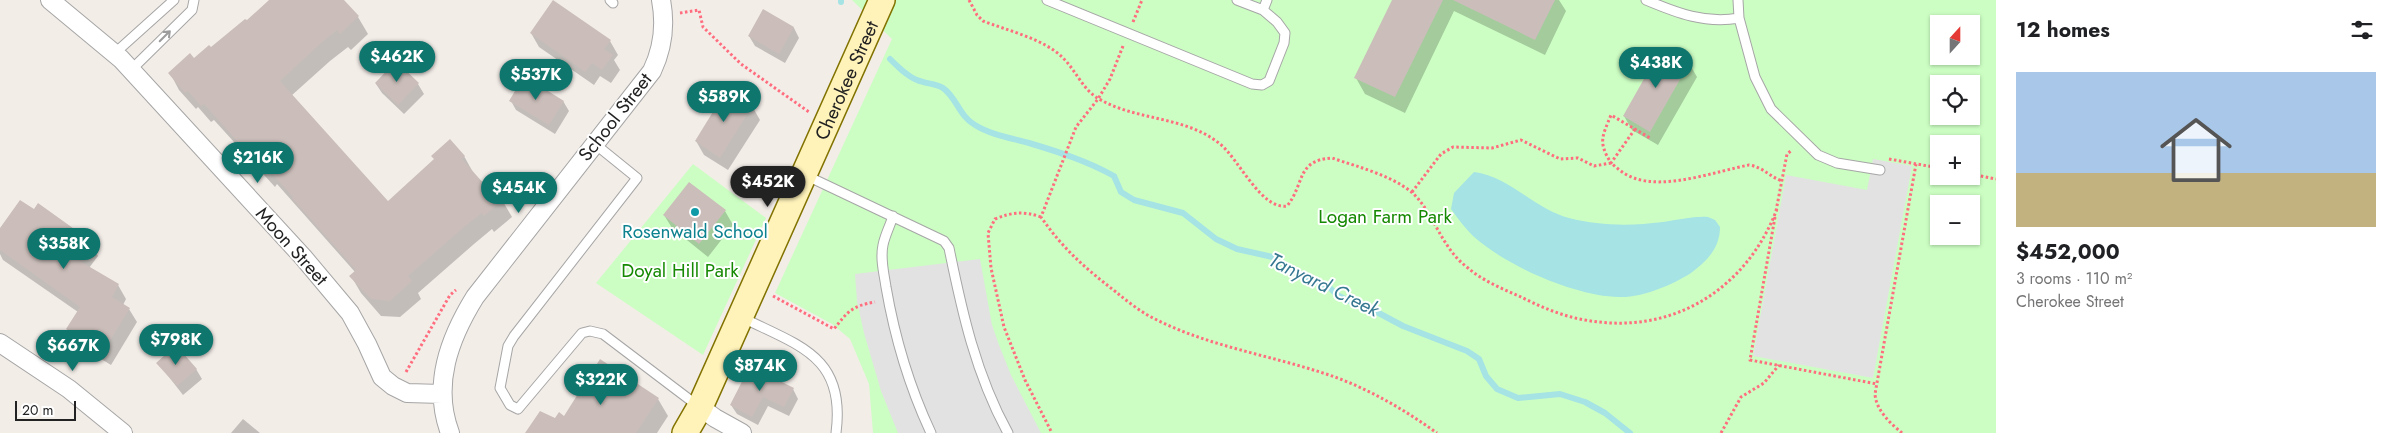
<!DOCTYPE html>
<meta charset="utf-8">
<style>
:root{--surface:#fff;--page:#f6f6f6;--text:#202124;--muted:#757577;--accent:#0f766e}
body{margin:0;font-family:Jost,sans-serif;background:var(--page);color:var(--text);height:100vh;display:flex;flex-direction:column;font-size:19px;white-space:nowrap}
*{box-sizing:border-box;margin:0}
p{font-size:16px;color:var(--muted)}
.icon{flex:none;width:28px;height:28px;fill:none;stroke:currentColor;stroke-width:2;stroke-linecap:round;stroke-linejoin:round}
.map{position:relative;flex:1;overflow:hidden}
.details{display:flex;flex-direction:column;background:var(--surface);width:400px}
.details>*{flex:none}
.needle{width:32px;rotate:21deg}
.buttons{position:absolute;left:1930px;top:15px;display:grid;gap:10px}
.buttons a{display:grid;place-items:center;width:50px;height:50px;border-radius:0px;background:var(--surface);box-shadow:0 1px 4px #0004;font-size:25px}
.scale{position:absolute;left:15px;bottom:12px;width:61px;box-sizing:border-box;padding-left:5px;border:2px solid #222;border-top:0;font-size:14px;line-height:18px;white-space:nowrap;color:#222;-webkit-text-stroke:4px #fff;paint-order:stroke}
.price{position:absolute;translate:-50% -42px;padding:0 11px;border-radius:18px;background:var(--accent);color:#fff;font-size:16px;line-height:32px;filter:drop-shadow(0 1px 2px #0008)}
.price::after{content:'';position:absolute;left:50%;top:30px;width:15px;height:11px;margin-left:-8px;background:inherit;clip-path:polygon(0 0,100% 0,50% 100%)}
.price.active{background:#222;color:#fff}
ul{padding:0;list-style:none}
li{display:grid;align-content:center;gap:10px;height:265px;padding:0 20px}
li span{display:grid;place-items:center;height:155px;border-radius:0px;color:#555}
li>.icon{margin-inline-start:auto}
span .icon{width:90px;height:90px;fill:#fffc;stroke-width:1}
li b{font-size:21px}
h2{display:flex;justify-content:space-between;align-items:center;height:60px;padding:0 20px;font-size:21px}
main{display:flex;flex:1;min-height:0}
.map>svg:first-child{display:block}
</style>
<main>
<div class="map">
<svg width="1996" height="433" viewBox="0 0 1996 433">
<rect width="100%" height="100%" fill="#f3ede8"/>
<path fill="#ccfec3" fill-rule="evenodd" d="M852 0H1996V433H873L869 384 850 339 832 324 775 293 892 39ZM1939 24H1971V56H1939ZM1939 84H1971V116H1939ZM1939 144H1971V176H1939ZM1939 204H1971V236H1939Z
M693 164 766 218 703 355 596 283Z"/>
<path fill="#e2e2e2" d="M1873 159 1912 166 1873 378 1753 356 1786 175 1867 190Z
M980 259 992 325 999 345 1011 375 1041 433H898L881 391 864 333 857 301 855 274Z"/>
<path fill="#a5e3e4" d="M1474 172C1509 176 1534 209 1569 218 1601 226 1631 226 1663 222 1678 220 1694 216 1708 217L1715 220 1720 227C1720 248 1707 261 1691 273 1672 285 1642 298 1619 297 1575 296 1506 266 1473 236 1465 228 1458 219 1451 209L1454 193Z"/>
<path fill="#0003" d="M271 0 344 2 358 17 368 34 351 50 348 47 330 61 291 96 388 203 464 156 474 174 485 187 502 200 512 217 494 232 492 229 474 244 418 293 421 299 400 317 381 316 361 293 351 276 355 272 277 184 275 187 214 120 211 122 198 107 196 109 179 90 170 73 211 49 247 22Z
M1393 0H1559L1566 11 1545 55 1454 11 1405 113 1365 94 1356 78Z
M763 11 794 28 799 38 785 63 755 46 749 36Z
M531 33 610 41 618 55 614 60 620 70 611 83 600 76 594 85 539 47Z
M396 63 418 84 424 94 404 114 382 93 376 84Z
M1689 63 1697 77 1658 145 1632 130 1624 116Z
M728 91 752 106 760 120 728 170 704 155 696 141Z
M511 101H563L569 111 555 134 516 110Z
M725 211 733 225 708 257 672 228 664 215Z
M0 230 90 242 98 256 89 268 118 285 126 299 123 305 129 309 137 322 111 365 75 343 67 329 78 312 3 260 0 254Z
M158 363 196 369 202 379 183 395Z
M793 389 798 399 789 416 768 406 758 425 737 414 731 405Z
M658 399 668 416 657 433H527L555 420Z
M243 419 260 433H231Z"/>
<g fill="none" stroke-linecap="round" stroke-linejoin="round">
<path stroke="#a5e3e4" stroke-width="6" d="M841 0V2
M890 59C898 67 907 76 917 80 926 84 935 83 943 88 957 98 959 116 975 125 991 135 1011 138 1029 143 1059 152 1087 161 1114 176L1121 192 1134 200 1183 213 1216 239 1237 249 1277 258 1290 269 1329 287 1337 295 1349 301 1358 302 1403 326 1467 351 1479 359 1486 376 1497 389 1518 398 1560 394 1585 402 1605 413 1630 433"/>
</g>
<path fill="#cbbeba" d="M269 0H344L359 16 340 34 337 30 320 44 280 81 388 201 434 159 431 156 450 139 465 156 462 159 485 185 488 182 504 199 484 216 482 213 464 227 408 276 412 281 390 301 371 299 349 276 356 270 292 198 293 197 267 168 264 171 204 104 201 106 188 91 185 93 168 73 190 53 194 58 209 45 211 47 245 19 247 20Z
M553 0 611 40 604 49 613 55 602 70 592 63 585 72 530 33Z
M1392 0H1443L1395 97 1354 78Z
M1453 0H1555L1535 40Z
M763 9 794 27 779 54 748 36Z
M1662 47 1690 62 1650 132 1623 116Z
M396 61 419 83 398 105 375 83Z
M524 76 564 101 549 125 509 101Z
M727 89 753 105 720 158 695 141Z
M689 182 726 210 699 244 663 215Z
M20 200 34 209 38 203 91 241 78 260 119 284 112 297 130 308 103 352 66 329 80 307 0 250V228Z
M176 345 197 369 177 386 156 363Z
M600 359 659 398 636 433H525L540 411 555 418 559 412 564 416Z
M750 366 794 388 784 407 763 397 752 417 730 405Z"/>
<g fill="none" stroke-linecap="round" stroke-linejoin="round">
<g stroke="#a6a6a6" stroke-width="11">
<path id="lane" d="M610 0 613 3
M1047 0 1252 84 1262 85 1269 81 1284 43 1285 33 1277 22 1263 10 1267 0
M1237 0 1263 10
M1646 0C1677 13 1705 24 1739 18
M1738 0 1739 18 1755 77 1771 109 1818 155 1837 163 1880 170
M115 53 174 0
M131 70 192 10 194 0
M595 144 637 178 514 336 508 346 500 388 510 405 518 409 582 333 590 331 603 334 698 406
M805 175 944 241 949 248C962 312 976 375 1008 433
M893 216C890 226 885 235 883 245 880 259 884 273 886 287 895 339 909 386 931 433
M743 318C800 346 846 357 836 433"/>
</g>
<g stroke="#a6a6a6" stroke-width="20">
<path id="street" d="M50 0 121 59 303 257 350 313 367 344 382 377 393 386 407 393 442 394
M0 343 69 389 123 433
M700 407 715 418 742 433
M450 433C432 385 449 339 475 297L652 71C663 48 666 26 661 0"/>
</g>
<g stroke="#827300" stroke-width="28">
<g id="secondary">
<path id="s1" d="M685 433 700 407 882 0"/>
</g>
</g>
<path stroke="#ff6d7e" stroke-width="3" stroke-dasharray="2.5 2.5" stroke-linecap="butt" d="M969 0 977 15 983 21C1006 30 1044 39 1062 57 1076 70 1082 89 1099 99 1137 121 1186 116 1220 144 1239 159 1261 210 1287 206 1305 184 1296 160 1332 158 1358 167 1403 178 1420 201 1437 223 1444 250 1468 268 1483 281 1503 289 1521 297 1541 307 1562 316 1585 320 1672 336 1746 290 1777 209
M680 13 699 10 703 27 741 64 809 112
M1133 22 1142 0
M1123 46 1110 79 1098 99 1076 127 1041 217C1063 249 1085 268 1116 292 1128 302 1142 313 1157 320 1209 346 1268 355 1323 373 1364 386 1402 408 1437 433
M1635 129 1611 163C1598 142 1602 137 1611 115L1650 138
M1889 159 1939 168
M1971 174 1996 179
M1412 192 1441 154 1453 147 1492 148 1521 140 1560 159 1578 158 1594 166 1611 163C1618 169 1625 175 1634 178 1666 190 1717 171 1749 165 1763 167 1770 177 1782 181
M1776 211 1787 154 1792 150
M1041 217C1024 211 1012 212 995 219L988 233 991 268 1004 327 1025 380 1052 433
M1775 217 1750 360 1877 384
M773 296 834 329C848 311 852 306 875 302
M406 372 450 295 456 290
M1721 433 1741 397 1764 383 1779 365
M1902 433C1890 423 1876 410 1875 394L1916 164"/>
<use href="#lane" stroke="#fff" stroke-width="9"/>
<use href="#street" stroke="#fff" stroke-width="18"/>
<use href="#secondary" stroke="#fff3ba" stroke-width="25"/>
</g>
<defs><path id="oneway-shaft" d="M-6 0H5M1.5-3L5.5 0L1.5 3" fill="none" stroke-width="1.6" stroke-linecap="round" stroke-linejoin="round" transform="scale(1.25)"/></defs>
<use stroke="#9c9c9c" href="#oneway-shaft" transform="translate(165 36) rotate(-45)"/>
<circle fill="#0f9aa8" stroke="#fff" stroke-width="2" cx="695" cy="212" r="5"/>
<g text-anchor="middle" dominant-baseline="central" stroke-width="4" stroke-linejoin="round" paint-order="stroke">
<g font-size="19" fill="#222" stroke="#fff">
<text stroke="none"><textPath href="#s1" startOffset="388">Cherokee Street</textPath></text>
<text transform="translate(615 117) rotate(-52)">School Street</text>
<text transform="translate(292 246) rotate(48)">Moon Street</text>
</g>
<g font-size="19" fill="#158902" stroke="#fff">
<text x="1385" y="216">Logan Farm Park</text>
<text x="680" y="270">Doyal Hill Park</text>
</g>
<g font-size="19" fill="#0d838f" stroke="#fff">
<text x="695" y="231">Rosenwald School</text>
</g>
<g font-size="20" font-style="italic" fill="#377891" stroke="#fff">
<text transform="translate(1324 285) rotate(26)">Tanyard Creek</text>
</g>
</g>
</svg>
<div class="buttons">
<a><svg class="needle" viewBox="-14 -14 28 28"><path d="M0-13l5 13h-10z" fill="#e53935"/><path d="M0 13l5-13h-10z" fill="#757577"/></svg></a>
<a><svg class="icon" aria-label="locate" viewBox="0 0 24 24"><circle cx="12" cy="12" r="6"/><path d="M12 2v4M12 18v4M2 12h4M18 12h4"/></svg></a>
<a>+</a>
<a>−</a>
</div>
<div class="scale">20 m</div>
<b class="price" style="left:397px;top:83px">$462K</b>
<b class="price" style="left:1656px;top:89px">$438K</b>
<b class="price" style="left:536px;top:101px">$537K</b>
<b class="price" style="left:724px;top:123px">$589K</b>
<b class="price" style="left:258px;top:184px">$216K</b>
<b class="price active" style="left:768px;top:208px">$452K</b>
<b class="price" style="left:519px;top:214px">$454K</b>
<b class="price" style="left:64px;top:270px">$358K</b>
<b class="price" style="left:176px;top:366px">$798K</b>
<b class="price" style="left:73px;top:372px">$667K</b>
<b class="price" style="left:760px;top:392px">$874K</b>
<b class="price" style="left:601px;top:406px">$322K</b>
</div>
<section class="details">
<h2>12 homes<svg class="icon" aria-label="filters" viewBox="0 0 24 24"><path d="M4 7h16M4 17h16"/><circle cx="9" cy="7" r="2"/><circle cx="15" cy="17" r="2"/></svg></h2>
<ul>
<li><span style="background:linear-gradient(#a9c7e8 65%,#c2b280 0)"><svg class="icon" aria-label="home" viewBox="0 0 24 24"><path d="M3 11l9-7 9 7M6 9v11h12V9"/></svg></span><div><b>$452,000</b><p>3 rooms · 110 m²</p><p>Cherokee Street</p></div></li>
</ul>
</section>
</main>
